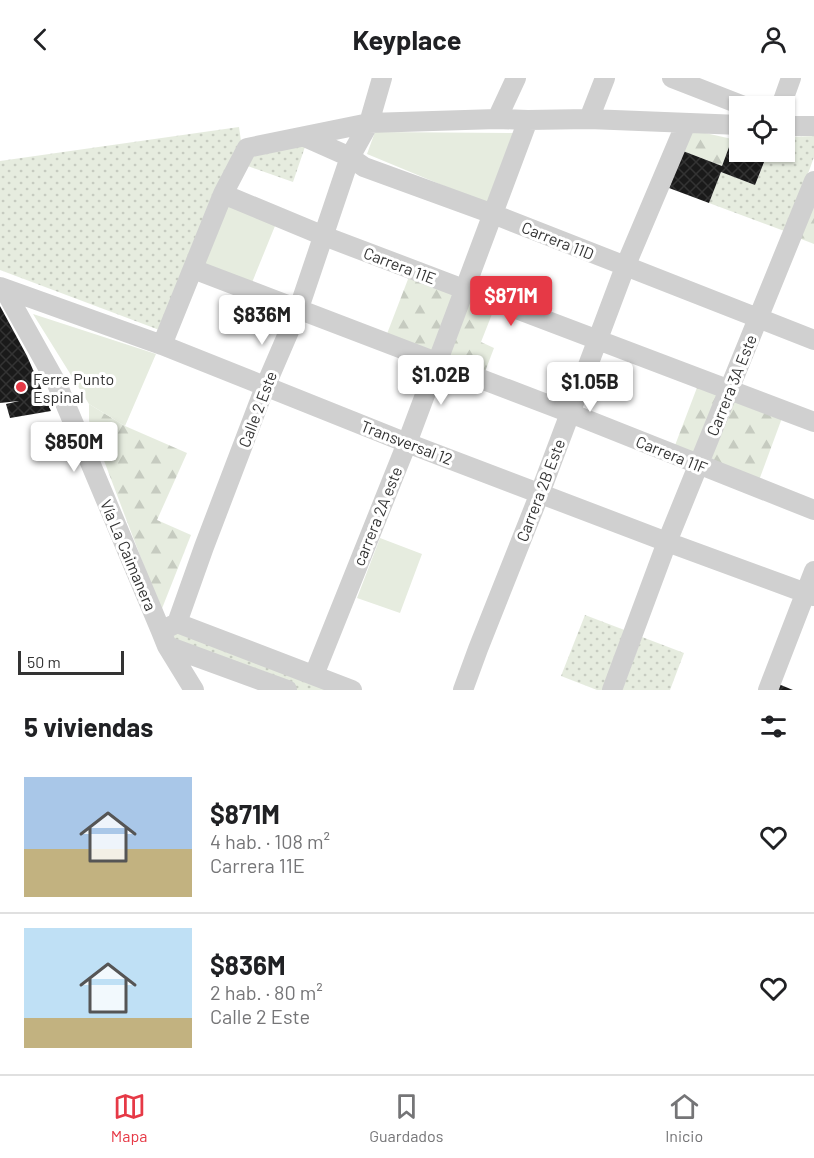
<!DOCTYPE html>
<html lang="es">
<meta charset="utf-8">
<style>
:root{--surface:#fff;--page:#f6f6f6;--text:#202124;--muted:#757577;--line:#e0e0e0;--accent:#e63946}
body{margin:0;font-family:Barlow,sans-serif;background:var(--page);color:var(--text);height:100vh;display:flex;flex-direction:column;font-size:22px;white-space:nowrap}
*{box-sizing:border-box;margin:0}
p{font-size:20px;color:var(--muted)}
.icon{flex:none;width:33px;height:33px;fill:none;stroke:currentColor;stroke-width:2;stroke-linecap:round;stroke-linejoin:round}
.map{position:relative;height:612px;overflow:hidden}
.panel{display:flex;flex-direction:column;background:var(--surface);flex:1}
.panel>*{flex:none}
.tools{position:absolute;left:729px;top:18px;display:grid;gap:12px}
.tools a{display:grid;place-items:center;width:66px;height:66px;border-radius:0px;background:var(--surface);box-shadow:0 2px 4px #0004;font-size:30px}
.scale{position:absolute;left:18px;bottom:15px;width:106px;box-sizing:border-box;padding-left:6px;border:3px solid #333;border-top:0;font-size:16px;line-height:21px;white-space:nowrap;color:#333;-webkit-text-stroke:4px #fff;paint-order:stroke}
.price{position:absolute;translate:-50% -51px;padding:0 14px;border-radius:6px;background:#fff;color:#222;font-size:20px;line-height:39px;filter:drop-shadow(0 2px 3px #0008)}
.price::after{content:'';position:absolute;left:50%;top:36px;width:18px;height:14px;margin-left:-9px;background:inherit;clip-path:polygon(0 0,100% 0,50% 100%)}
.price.active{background:var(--accent);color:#fff}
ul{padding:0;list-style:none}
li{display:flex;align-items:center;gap:18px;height:150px;padding:0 24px}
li+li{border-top:2px solid var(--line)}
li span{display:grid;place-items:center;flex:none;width:168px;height:120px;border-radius:0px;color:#555}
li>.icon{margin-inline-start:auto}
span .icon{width:72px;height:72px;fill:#fffc;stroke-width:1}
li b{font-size:26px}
h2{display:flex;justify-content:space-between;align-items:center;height:72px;padding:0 24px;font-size:26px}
header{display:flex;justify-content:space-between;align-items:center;height:78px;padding:0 24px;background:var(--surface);font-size:27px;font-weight:700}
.tabs{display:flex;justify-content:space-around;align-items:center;height:84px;border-top:2px solid var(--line);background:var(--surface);font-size:16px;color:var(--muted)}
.tabs a{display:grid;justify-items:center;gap:3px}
.tabs .active{color:var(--accent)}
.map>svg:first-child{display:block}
</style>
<header><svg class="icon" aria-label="back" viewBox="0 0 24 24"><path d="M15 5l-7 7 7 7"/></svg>Keyplace<svg class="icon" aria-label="person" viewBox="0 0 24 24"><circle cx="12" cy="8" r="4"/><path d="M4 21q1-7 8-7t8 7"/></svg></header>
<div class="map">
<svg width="814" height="612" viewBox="0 0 814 612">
<defs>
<pattern id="grass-dots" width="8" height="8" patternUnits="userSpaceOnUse" patternTransform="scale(1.5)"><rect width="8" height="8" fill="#e6ecdf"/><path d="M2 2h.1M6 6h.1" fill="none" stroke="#c6cbc0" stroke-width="1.8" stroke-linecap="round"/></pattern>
<pattern id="forest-firs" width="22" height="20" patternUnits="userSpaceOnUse" patternTransform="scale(1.5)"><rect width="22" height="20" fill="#e6ecdf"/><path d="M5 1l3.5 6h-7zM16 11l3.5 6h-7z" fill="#c6cbc0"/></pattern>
<pattern id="building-cross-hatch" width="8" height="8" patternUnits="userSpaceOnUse" patternTransform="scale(1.5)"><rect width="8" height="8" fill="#1a1a1a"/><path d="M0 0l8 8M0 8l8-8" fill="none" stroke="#333"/></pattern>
</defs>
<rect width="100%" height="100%" fill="#fff"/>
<path fill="url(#grass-dots)" d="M239 49 242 70 162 253 0 192V83Z
M814 58V79L787 154 709 125 721 94 755 107 768 75 766 74H784L785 59Z
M306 66 293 104 242 86 247 76Z
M585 537 627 553 604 612H597L561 598Z
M177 550 339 612H293L169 566Z
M642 559 684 575 670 612H622Z"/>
<path fill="url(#forest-firs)" d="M692 52 732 61 722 88 683 73Z
M814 120V166L796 159Z
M410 196 457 214 432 279 385 261Z
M469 221 494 231 481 264 494 270 483 299 444 284Z
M698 307 721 317 696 378 674 370Z
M733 322 782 340 758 405 709 387Z
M89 326 125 348 187 375 157 442 191 457 161 533 89 343Z"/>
<path fill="#e6ecdf" d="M375 54 515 55 490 127 367 76Z
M228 124 277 143 251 207 203 188Z
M33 236 156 276 125 348 89 326Z
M380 460 422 476 400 535 357 520Z"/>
<path fill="url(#building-cross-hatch)" d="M732 61 740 64V74H768L755 107 721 94 709 125 669 110 683 73 722 88Z
M0 228 27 278 51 333 10 340 6 326 19 323 0 325Z
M776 605 793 612H774Z"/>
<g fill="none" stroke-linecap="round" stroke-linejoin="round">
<path stroke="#d0d0d0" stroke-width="20" d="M672 0 744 28
M781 28 791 0
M497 41 516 0
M589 41 605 0
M784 48H814
M305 59 350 79 364 89 493 136 814 262
M223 116 324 158 814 344
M193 191 570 335 814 432
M0 209 162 267 407 365 667 464 814 518
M4 211 57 306 161 553 167 568 194 612
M162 267 223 116 247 70 369 45 497 41 528 42 589 41 740 47
M177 545 352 612
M161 553 177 545 204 469 265 309 299 230 350 79 369 45 382 0
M167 568 287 612
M314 597 407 365 528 42
M463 612 478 571 540 415 625 189 686 45
M612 612 667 464 814 103
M768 612 814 493"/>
</g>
<circle fill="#e63946" stroke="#fff" stroke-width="2" cx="21" cy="309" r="6"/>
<g text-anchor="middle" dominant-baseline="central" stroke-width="6" stroke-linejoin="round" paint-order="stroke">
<g font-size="16" fill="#333" stroke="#fff">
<text transform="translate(558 162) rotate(22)">Carrera 11D</text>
<text transform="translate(400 187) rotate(21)">Carrera 11E</text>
<text transform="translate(731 307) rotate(-68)">Carrera 3A Este</text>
<text transform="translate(257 331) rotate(-69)">Calle 2 Este</text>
<text transform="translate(407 364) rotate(21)">Transversal 12</text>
<text transform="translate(672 376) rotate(22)">Carrera 11F</text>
<text transform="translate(540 412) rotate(-69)">Carrera 2B Este</text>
<text transform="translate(377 438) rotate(-68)">carrera 2A este</text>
<text transform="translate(129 477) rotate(67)">Vía La Caimanera</text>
</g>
<g font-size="16" fill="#333" stroke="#fff" text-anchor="start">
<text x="33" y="300">Ferre Punto<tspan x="33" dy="18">Espinal</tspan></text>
</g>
</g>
</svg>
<div class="tools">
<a><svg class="icon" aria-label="locate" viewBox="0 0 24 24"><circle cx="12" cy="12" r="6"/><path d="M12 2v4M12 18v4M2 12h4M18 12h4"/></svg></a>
</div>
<div class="scale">50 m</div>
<b class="price active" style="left:511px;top:249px">$871M</b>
<b class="price" style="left:262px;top:268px">$836M</b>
<b class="price" style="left:441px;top:328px">$1.02B</b>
<b class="price" style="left:590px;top:335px">$1.05B</b>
<b class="price" style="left:74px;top:395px">$850M</b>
</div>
<section class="panel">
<h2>5 viviendas<svg class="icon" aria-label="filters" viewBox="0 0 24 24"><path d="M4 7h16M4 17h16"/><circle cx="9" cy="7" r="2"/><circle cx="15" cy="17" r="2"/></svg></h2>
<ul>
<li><span style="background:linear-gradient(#a9c7e8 60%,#c2b280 0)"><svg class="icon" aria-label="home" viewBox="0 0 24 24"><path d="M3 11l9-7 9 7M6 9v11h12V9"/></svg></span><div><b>$871M</b><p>4 hab. · 108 m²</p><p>Carrera 11E</p></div><svg class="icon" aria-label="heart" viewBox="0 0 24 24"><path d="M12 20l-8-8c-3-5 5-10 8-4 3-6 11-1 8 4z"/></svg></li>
<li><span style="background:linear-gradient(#bfe0f5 75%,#c2b280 0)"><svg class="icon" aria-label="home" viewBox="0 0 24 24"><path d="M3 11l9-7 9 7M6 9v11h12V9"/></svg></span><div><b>$836M</b><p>2 hab. · 80 m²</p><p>Calle 2 Este</p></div><svg class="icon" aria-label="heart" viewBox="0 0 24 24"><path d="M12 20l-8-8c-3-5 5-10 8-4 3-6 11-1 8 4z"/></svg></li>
</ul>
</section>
<nav class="tabs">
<a class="active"><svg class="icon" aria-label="map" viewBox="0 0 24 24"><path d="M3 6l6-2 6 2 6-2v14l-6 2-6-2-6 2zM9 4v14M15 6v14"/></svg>Mapa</a>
<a><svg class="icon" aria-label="saved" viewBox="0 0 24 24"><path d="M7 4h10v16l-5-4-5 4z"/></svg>Guardados</a>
<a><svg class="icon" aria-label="home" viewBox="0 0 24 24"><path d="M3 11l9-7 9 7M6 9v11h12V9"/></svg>Inicio</a>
</nav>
